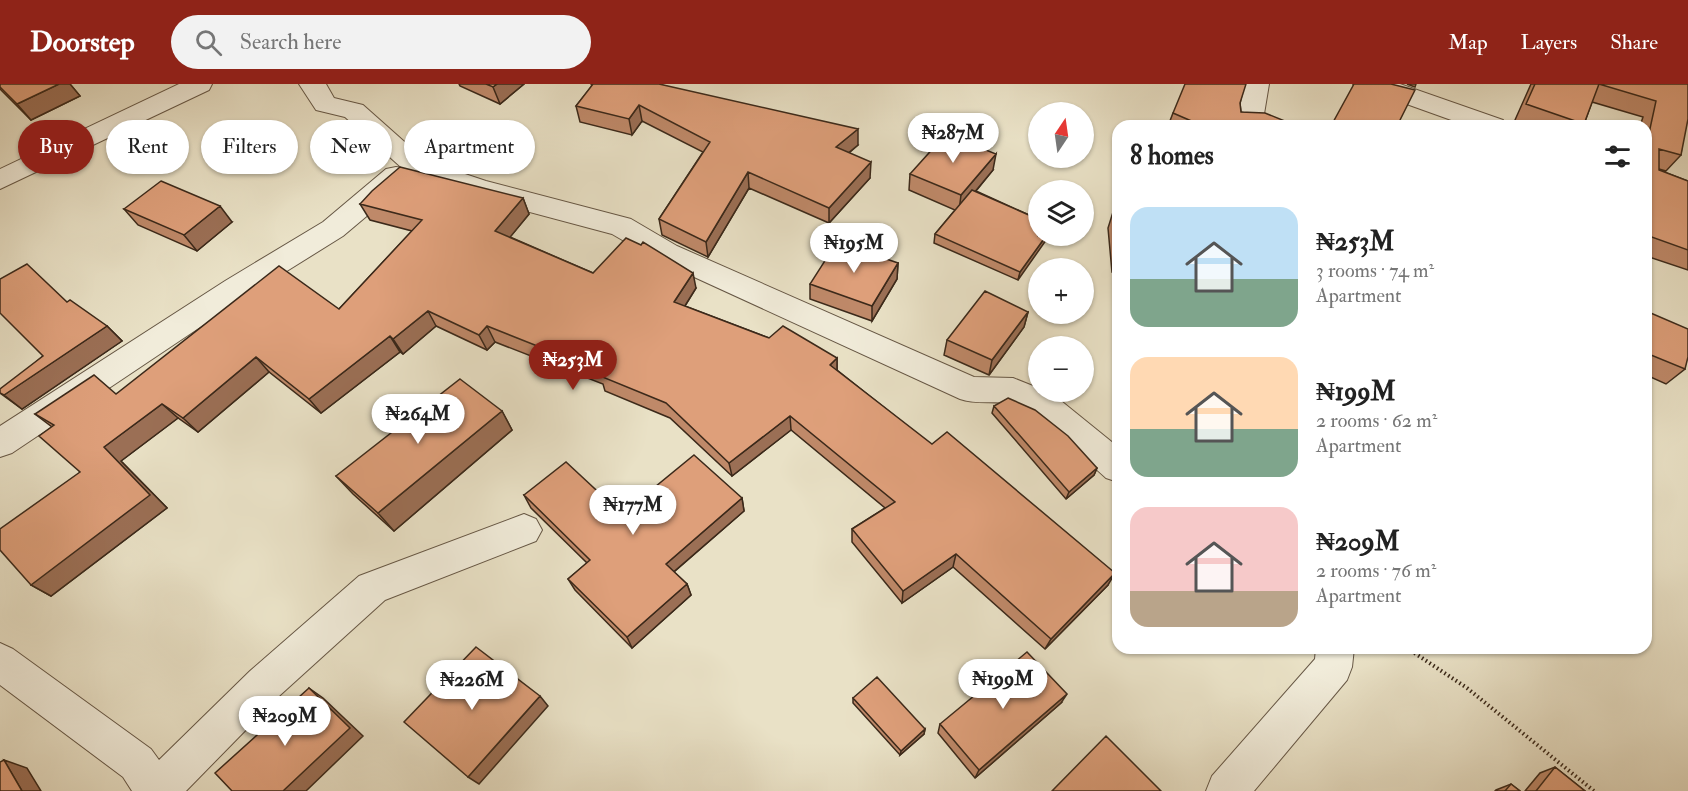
<!DOCTYPE html>
<meta charset="utf-8">
<style>
:root{--surface:#fff;--page:#f2f2f2;--text:#222;--muted:#767676;--accent:#8f2418}
body{margin:0;font-family:"IM FELL Double Pica",serif;background:var(--page);color:var(--text);height:100vh;display:flex;flex-direction:column;font-size:22px;white-space:nowrap}
*{box-sizing:border-box;margin:0}
p{font-size:20px;color:var(--muted)}
.icon{flex:none;width:33px;height:33px;fill:none;stroke:currentColor;stroke-width:2;stroke-linecap:round;stroke-linejoin:round}
.map{position:relative;flex:1;overflow:hidden}
.sheet{position:absolute;left:1112px;top:36px;width:540px;height:534px;display:flex;flex-direction:column;background:var(--surface);border-radius:18px;box-shadow:0 2px 4px #0004}
.sheet>*{flex:none}
.guide{position:absolute;left:18px;top:36px;width:570px;height:54px;display:flex;gap:12px}
.needle{width:39px;rotate:13deg}
.buttons{position:absolute;left:1028px;top:18px;display:grid;gap:12px}
.buttons a{display:grid;place-items:center;width:66px;height:66px;border-radius:50%;background:var(--surface);box-shadow:0 2px 4px #0004;font-size:30px}
.price{position:absolute;translate:-50% -51px;padding:0 14px;border-radius:21px;background:#fff;color:#222;font-size:20px;line-height:39px;filter:drop-shadow(0 2px 3px #0008)}
.price::after{content:'';position:absolute;left:50%;top:36px;width:18px;height:14px;margin-left:-9px;background:inherit;clip-path:polygon(0 0,100% 0,50% 100%)}
.price.selected{background:var(--accent);color:#fff}
ul{padding:0;list-style:none}
li{display:flex;align-items:center;gap:18px;height:150px;padding:0 18px}
li span{display:grid;place-items:center;flex:none;width:168px;height:120px;border-radius:18px;color:#555}
li>.icon{margin-inline-start:auto}
span .icon{width:72px;height:72px;fill:#fffc;stroke-width:1}
li b{font-size:26px}
h2{display:flex;justify-content:space-between;align-items:center;height:72px;padding:0 18px;font-size:26px}
.tag{padding:0 21px;border-radius:27px;background:var(--surface);box-shadow:0 2px 4px #0004;font-size:21px;line-height:54px}
.tag.selected{background:var(--accent);color:#fff}
header{display:flex;align-items:center;gap:36px;box-sizing:border-box;height:84px;padding:0 30px;background:var(--accent);color:#fff}
header strong{font-size:28px}
nav{display:flex;gap:33px;margin-inline-start:auto;font-size:21px}
.search{width:420px;height:54px;background:var(--page);display:flex;align-items:center;gap:15px;box-sizing:border-box;padding:0 21px;border-radius:33px;color:var(--muted);font-size:22px}
.map>svg:first-child{display:block}
</style>
<header>
<strong>Doorstep</strong>
<div class="search"><svg class="icon" aria-label="search" viewBox="0 0 24 24"><circle cx="10" cy="10" r="6"/><path d="M15 15l6 6"/></svg>Search here</div>
<nav><a>Map</a><a>Layers</a><a>Share</a></nav>
</header>
<div class="map">
<svg width="1688" height="707" viewBox="0 0 1688 707">
<rect width="100%" height="100%" fill="#e9e1c6"/>
<filter id="stains"><feTurbulence type="fractalNoise" baseFrequency=".00333" numOctaves="4"/><feColorMatrix values="0 0 0 0 .2 0 0 0 0 .09 0 0 0 0 .02 0 0 0 .5 -.17"/></filter>
<radialGradient id="worn" r=".72"><stop offset=".6" stop-color="#630" stop-opacity="0"/><stop offset="1" stop-color="#630" stop-opacity=".3"/></radialGradient>
<g fill="none" stroke-linecap="round" stroke-linejoin="round">
<g stroke="#665745" stroke-width="2">
<path id="street" d="M179 0H212L209 6 0 105V85Z
M299 0H326L334 14 363 21 426 77 486 97 631 135 677 162 974 293 1013 294 1038 304V308H1046L1055 312 1118 363V398L1106 394C1082 373 1040 328 1010 320 994 316 977 321 960 315L657 176 612 150 470 112 408 90 409 92 406 99 343 152 245 213 12 369 0 373V342L225 197 323 138 386 85 396 83 402 84 345 33 316 26Z
M1245 0H1269L1262 42H1236Z
M1353 0H1400L1503 36 1507 42H1468L1387 13 1356 6Z
M524 430 536 435 542 446 536 457 385 516 278 613 186 707H132L123 693 0 601V559L13 565 151 665 159 676 250 587 359 492Z
M1316 564H1354L1352 583 1347 596 1254 707H1206L1212 692 1315 575Z"/>
</g>
<path stroke="#3b291a" stroke-width="4" stroke-dasharray="1.5 3" stroke-linecap="butt" d="M1407 564 1467 604 1594 707"/>
<use href="#street" fill="#f1ecda" fill-rule="evenodd"/>
</g>
<path fill="#bf8969" stroke="#3b291a" stroke-width="1.5" d="M0 0H70L80 12 31 36 0 5Z
M459 0H524L500 20 460 2Z
M591 0H659L858 61 849 69 870 94 829 139 749 104 708 173 662 151 659 135 703 68 642 37 632 51 580 38 576 22 592 2Z
M1407 0H1416L1415 3Z
M1531 0H1688L1681 71 1666 87 1659 85V86L1688 97V186L1646 172V42H1640L1643 33 1592 18 1584 40 1582 42H1532L1515 36Z
M1240 19 1241 28 1297 42H1168L1173 29Z
M993 86 976 107 1038 135 1018 196 934 159 935 150 955 126 909 106 910 90Z
M523 114 529 130 510 153 593 189 696 204 685 222 769 254 837 274V286L1108 501 1045 565 953 483 902 519 852 458V445L885 424 791 346 732 392 670 334 605 307 603 300 495 258 487 266 436 242 403 270 400 268 321 329 269 288 198 348 178 334 121 377 167 424 51 512 31 501 80 388 52 343 35 330 116 310 339 225 412 147 370 136 360 120Z
M124 125 232 138 197 167 138 141Z
M1113 128 1118 129V189L1112 188 1108 144Z
M898 179 897 195 872 237 810 215V200Z
M1118 219V254H1114Z
M1646 227 1685 285 1666 300 1646 291Z
M1028 228 1024 243 989 291 944 271 947 256Z
M107 242 122 257 22 325 0 309 43 272Z
M994 322 1097 384 1094 391 1066 415 992 329Z
M502 327 512 346 394 447 353 410 336 392Z
M524 411 622 430 742 414 744 427 674 488 687 500 691 511 632 564 575 506 568 495 587 479 531 424Z
M853 614 925 645 924 650 900 671 853 619Z
M1061 619 975 694 938 649 940 640Z
M1555 683 1585 707H1525L1540 689Z
M1511 700 1520 707H1495L1496 706Z"/>
<path fill="#9b6f55" stroke="#3b291a" stroke-width="1.5" d="M59 0H70L80 12 31 36 17 20Z
M497 0H524L500 20 493 3Z
M639 21 642 37 632 51 629 35Z
M858 45V61L836 79V63Z
M996 70 993 86 959 127 961 111Z
M871 78 870 94 829 139V124Z
M748 88 749 104 708 173 706 158Z
M523 114 529 130 502 163 495 147Z
M220 122 232 138 197 167 184 151Z
M1046 152H1049L1018 196 1020 188Z
M898 179 897 195 872 237V222Z
M693 189 696 204 678 233 674 218Z
M428 227 436 242 403 270 393 255Z
M1028 228 1024 243 989 291 992 276Z
M107 242 122 257 22 325 4 311Z
M487 242 495 258 487 266 479 251Z
M390 252 400 268 321 329 309 315Z
M256 273 269 288 198 348 183 334Z
M837 274V289L830 281Z
M162 320 178 334 121 377 167 424 51 512 31 501 104 363Z
M502 327 512 346 394 447 378 429Z
M790 332 791 346 732 392 729 379Z
M1097 384 1094 391 1066 415 1069 408Z
M742 414 744 427 670 491 666 480Z
M956 470 953 483 902 519 903 507Z
M1115 489 1108 501 1045 565 1051 555Z
M687 500 691 511 632 564 627 553Z
M309 604 323 614 363 652 306 707H283Z
M1067 610 1061 619 975 694 979 686Z
M540 612 548 622 479 700 468 693Z
M925 645 924 650 900 671 901 667Z
M4 676 27 684 41 707H22Z"/>
<path fill="#de9f7a" stroke="#3b291a" stroke-width="1.5" d="M0 0H59L17 20 0 3Z
M486 0H497L493 3Z
M593 0H659L858 45 836 63 871 78 829 124 748 88 706 158 659 135 710 58 639 21 629 35 576 22Z
M1185 0H1246L1240 19 1241 28 1265 29 1297 42H1203L1173 29Z
M1354 0H1391L1415 6 1397 42H1331Z
M1535 0H1688V35L1681 71 1659 65V86L1688 97V166L1646 151V63L1656 17 1599 0 1584 40 1526 20Z
M946 50 996 70 961 111 910 90Z
M400 83 523 114 495 147 593 189 626 154 641 161 643 158 693 189 674 218 769 254 783 242 837 274 830 281 932 360 947 348 1115 489 1051 555 956 470 903 507 852 445 895 418 790 332 729 379 666 319 600 292 603 288 487 242 479 251 428 227 393 255 390 252 309 315 256 273 183 334 162 320 104 363 150 411 31 501 0 466V445L80 388 39 352 54 341 35 330 94 291 116 310 279 182 339 225 422 136 360 120 372 107Z
M161 97 220 122 184 151 124 125Z
M972 106 1038 135V152H1046L1020 188 935 150Z
M1113 128 1118 129V169Z
M837 158 898 179 872 222 810 200Z
M27 180 67 218 70 216 107 242 4 311 0 309V305L43 272 0 229V195Z
M985 207 1028 228 992 276 947 256Z
M1646 227 1688 245V273L1685 285 1646 269Z
M460 295 502 327 378 429 336 392Z
M1008 314 1035 326 1068 352 1097 384 1069 408 994 322Z
M694 371 742 414 666 480 687 500 627 553 568 495 590 476 524 411 566 378 622 430Z
M476 563 540 612 468 693 404 638Z
M1027 568 1067 610 979 686 940 640Z
M877 593 925 645 901 667 853 614Z
M309 604 350 644 283 707H232L215 689Z
M1106 652 1161 707H1052Z
M4 676 22 707H0V678Z
M1555 683 1585 707H1536Z
M1511 700 1520 707H1505Z"/>
<rect width="100%" height="100%" filter="url(#stains)"/>
<rect width="100%" height="100%" fill="url(#worn)"/>
</svg>
<div class="buttons">
<a><svg class="needle" viewBox="-14 -14 28 28"><path d="M0-13l5 13h-10z" fill="#e53935"/><path d="M0 13l5-13h-10z" fill="#767676"/></svg></a>
<a><svg class="icon" aria-label="layers" viewBox="0 0 24 24"><path d="M12 4l9 5-9 5-9-5zM3 14l9 5 9-5"/></svg></a>
<a>+</a>
<a>−</a>
</div>
<b class="price" style="left:953px;top:80px">₦287M</b>
<b class="price" style="left:854px;top:190px">₦195M</b>
<b class="price selected" style="left:573px;top:307px">₦253M</b>
<b class="price" style="left:418px;top:361px">₦264M</b>
<b class="price" style="left:633px;top:452px">₦177M</b>
<b class="price" style="left:1003px;top:626px">₦199M</b>
<b class="price" style="left:472px;top:627px">₦226M</b>
<b class="price" style="left:285px;top:663px">₦209M</b>
<div class="guide">
<a class="tag selected">Buy</a>
<a class="tag">Rent</a>
<a class="tag">Filters</a>
<a class="tag">New</a>
<a class="tag">Apartment</a>
</div>
<section class="sheet">
<h2>8 homes<svg class="icon" aria-label="filters" viewBox="0 0 24 24"><path d="M4 7h16M4 17h16"/><circle cx="9" cy="7" r="2"/><circle cx="15" cy="17" r="2"/></svg></h2>
<ul>
<li><span style="background:linear-gradient(#bfe0f5 60%,#7fa58c 0)"><svg class="icon" aria-label="home" viewBox="0 0 24 24"><path d="M3 11l9-7 9 7M6 9v11h12V9"/></svg></span><div><b>₦253M</b><p>3 rooms · 74 m²</p><p>Apartment</p></div></li>
<li><span style="background:linear-gradient(#ffd9b3 60%,#7fa58c 0)"><svg class="icon" aria-label="home" viewBox="0 0 24 24"><path d="M3 11l9-7 9 7M6 9v11h12V9"/></svg></span><div><b>₦199M</b><p>2 rooms · 62 m²</p><p>Apartment</p></div></li>
<li><span style="background:linear-gradient(#f6c9c9 70%,#b9a48a 0)"><svg class="icon" aria-label="home" viewBox="0 0 24 24"><path d="M3 11l9-7 9 7M6 9v11h12V9"/></svg></span><div><b>₦209M</b><p>2 rooms · 76 m²</p><p>Apartment</p></div></li>
</ul>
</section>
</div>
